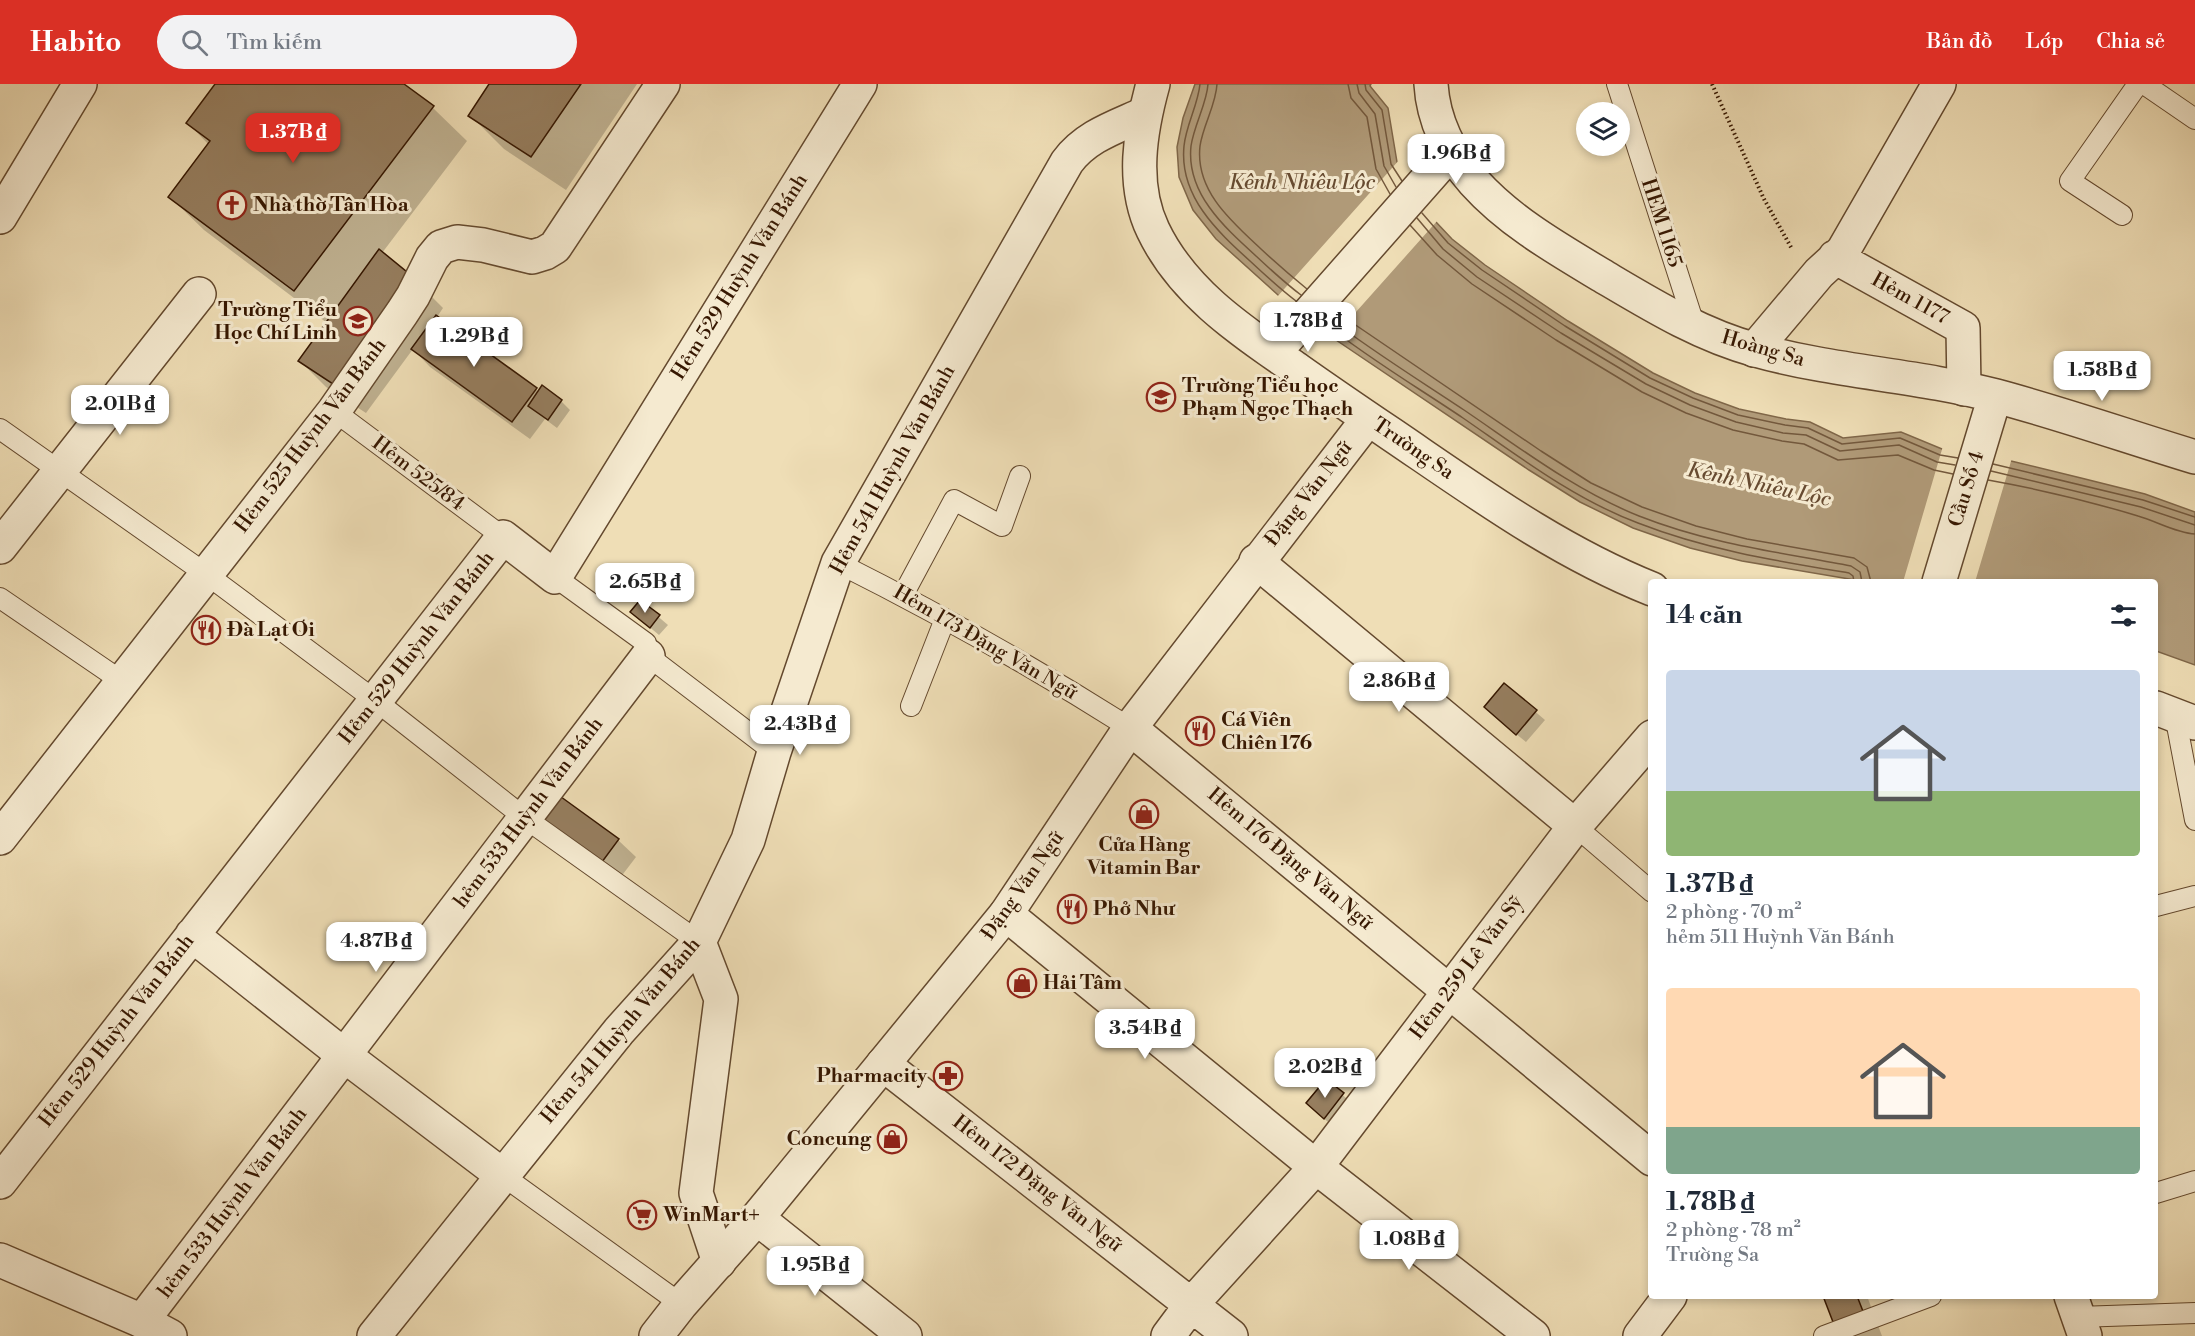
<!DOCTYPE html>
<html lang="vi">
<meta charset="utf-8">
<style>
:root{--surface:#fff;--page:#f2f2f3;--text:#1f2937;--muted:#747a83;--accent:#d93025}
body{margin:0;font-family:"Libre Bodoni",serif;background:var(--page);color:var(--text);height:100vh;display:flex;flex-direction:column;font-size:22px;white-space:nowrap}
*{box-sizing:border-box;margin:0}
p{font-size:20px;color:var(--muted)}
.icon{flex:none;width:33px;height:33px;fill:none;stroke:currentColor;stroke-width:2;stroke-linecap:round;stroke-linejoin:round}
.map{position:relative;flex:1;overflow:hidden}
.panel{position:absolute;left:1648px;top:495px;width:510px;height:720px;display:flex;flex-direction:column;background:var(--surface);border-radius:6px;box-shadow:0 3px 9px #0003}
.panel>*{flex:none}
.buttons{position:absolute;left:1576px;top:18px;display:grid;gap:12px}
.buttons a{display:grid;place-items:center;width:54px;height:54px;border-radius:50%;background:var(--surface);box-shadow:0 3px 9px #0003;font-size:30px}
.price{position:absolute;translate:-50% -51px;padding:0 14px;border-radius:12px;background:#fff;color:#222;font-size:20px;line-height:39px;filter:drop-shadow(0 2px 3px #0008)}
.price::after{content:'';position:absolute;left:50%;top:36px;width:18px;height:14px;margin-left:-9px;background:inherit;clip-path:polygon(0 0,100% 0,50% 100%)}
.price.current{background:var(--accent);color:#fff}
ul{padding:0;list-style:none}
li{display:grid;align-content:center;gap:12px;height:318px;padding:0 18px}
li span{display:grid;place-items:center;height:186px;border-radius:6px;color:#555}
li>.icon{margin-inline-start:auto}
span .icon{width:108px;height:108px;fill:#fffc;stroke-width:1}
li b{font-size:26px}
h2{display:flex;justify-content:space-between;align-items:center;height:72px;padding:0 18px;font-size:26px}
header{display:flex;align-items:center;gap:36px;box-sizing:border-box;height:84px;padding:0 30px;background:var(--accent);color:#fff}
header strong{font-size:28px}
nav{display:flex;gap:33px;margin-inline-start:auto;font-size:21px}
.search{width:420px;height:54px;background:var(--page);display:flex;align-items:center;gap:15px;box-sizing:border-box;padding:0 21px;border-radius:33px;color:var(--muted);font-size:22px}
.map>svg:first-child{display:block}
</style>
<header>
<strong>Habito</strong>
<div class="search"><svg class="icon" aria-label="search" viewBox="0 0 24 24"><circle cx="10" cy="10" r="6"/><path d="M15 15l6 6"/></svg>Tìm kiếm</div>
<nav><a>Bản đồ</a><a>Lớp</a><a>Chia sẻ</a></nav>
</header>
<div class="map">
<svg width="2195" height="1252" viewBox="0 0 2195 1252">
<rect width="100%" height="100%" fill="#efdeb6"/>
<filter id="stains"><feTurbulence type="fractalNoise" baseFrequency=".00333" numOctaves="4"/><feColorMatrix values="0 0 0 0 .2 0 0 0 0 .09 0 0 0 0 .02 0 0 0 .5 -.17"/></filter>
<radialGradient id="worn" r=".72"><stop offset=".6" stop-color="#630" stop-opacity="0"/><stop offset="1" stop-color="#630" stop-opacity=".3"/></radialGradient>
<path fill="#b09a78" stroke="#7f6648" stroke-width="1.5" d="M1195 0H1371L1370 2 1388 24 1397 78 1436 138 1452 155 1485 181 1568 237 1653 289 1695 309 1739 325 1786 335 1810 338 1843 354 1901 348 1942 365 2011 377 2081 394 2145 410 2195 428V581L2156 567V498H1867L1742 477 1690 464 1633 444 1580 418 1529 386 1333 254 1278 211 1216 155 1193 126 1179 93 1177 63 1183 34Z"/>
<path fill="#efdeb6" d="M1400 75 1425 117 1438 136 1331 256 1277 213Z
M1943 362 2012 374 1975 498H1903Z"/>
<path fill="#0003" d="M217 0H402L433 24 467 57 382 169 417 198 443 224 437 233 539 308 543 303 561 317 570 326 557 344 545 335 530 355 430 283 413 265 366 329 326 303 300 277 327 239 204 146 170 113 209 61 188 39Z
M491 0H637L566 106 504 65 470 31Z
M641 518 668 541 659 551 641 536Z
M1504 601 1545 636 1526 658 1494 632Z
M539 737 618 756 636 773 617 798Z
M1326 997 1352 1019 1333 1042 1316 1028Z
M1825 1212H1867L1882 1252H1841Z"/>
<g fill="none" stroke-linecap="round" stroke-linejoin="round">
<path stroke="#73583c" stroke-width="1.5" d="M1200 0C1198 21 1186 41 1184 62 1179 112 1217 147 1250 177 1265 191 1280 205 1296 217
M1208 0C1207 19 1194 41 1191 62 1186 109 1224 143 1256 172 1271 186 1285 199 1301 211
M1217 0C1216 21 1203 41 1200 62 1195 107 1232 138 1261 165 1276 179 1291 192 1307 205
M1348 0 1351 14 1367 33 1376 85 1390 110
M1357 0 1359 9 1375 30 1384 82 1396 103
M1365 0 1366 6 1382 26 1391 80 1402 97
M1422 129 1448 159 1482 186 1565 242 1650 294 1693 314 1738 331 1785 341 1808 344 1842 360 1900 354 1940 371 1958 374
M1417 134 1443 165 1477 193 1561 249 1646 300 1690 321 1736 338 1783 349 1806 351 1840 367 1899 361 1937 378 1955 381
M1410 141 1437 171 1472 200 1556 256 1642 308 1686 329 1733 346 1782 357 1804 360 1838 376 1898 371 1934 386 1953 390
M1335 227 1541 367 1591 399 1642 423 1696 442 1747 455 1854 474 1867 483 1871 498
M1329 234C1372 267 1419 296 1464 326 1520 364 1576 407 1639 432 1710 460 1778 468 1851 482L1860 488 1862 498
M1324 239C1368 274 1417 303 1463 334 1518 372 1574 415 1638 439 1707 466 1777 477 1849 489L1853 492 1854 498
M1993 380 2143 416 2195 433
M1991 387 2141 423 2195 441
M1988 396C2038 405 2089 417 2138 432 2156 437 2176 449 2195 450"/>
</g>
<path fill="#967e5f" stroke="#361701" stroke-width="1.5" d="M215 0H404L434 22 294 207 168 113 210 57 186 39Z
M489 0H581L531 73 468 32Z
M379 165 418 197 339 304 298 277Z
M436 231 537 304 512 338 411 265Z
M542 301 562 316 548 336 528 322Z
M640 516 660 531 650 544 630 528Z
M1504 599 1537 626 1516 651 1484 623Z
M557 710 619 755 599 782 537 737Z
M1326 995 1344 1009 1324 1035 1306 1019Z
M1823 1212H1857L1868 1240 1838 1251Z"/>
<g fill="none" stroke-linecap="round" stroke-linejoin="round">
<g stroke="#64492e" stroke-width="22">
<path id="service" d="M1617 0 1695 243
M2144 0 2195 35
M2122 131 2070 97 2138 0
M334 327 503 453
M0 345 206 490 376 617 525 734 699 858
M838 479C938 529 1035 584 1130 644
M555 493 646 559 648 572 774 668
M903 511 954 416 1002 442 1020 392
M0 514 123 598
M911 622 945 535
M2175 631 2195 736
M1575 742 1652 808
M2156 822 2195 812
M502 1091 681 1220
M2156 1109 2195 1097
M2078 1233 2195 1229
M1824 1252 1931 1212"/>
</g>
<g stroke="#64492e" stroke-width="36">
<path id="minor" d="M0 133 80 0
M1835 173 1963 244 1964 305
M1754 266 1819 189 1843 167 1939 0
M0 463 199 210
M1256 477 1575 742
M1130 644 1652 1075
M0 754 334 327 402 229 413 212 432 174 441 163 457 158 483 161 532 173 545 169 555 163 663 0
M1006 830 1316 1083 1533 1252
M192 851 345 972 502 1091
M699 858 721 915 696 1109 719 1178
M883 980 1231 1252
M0 1098 503 453 555 493 860 0
M757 1134 905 1252
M2071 1212 2085 1252
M142 1237 648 572
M374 1252 619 947 699 858 748 756 774 668 838 479 1067 78C1086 52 1116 43 1144 30
M1168 1252 1191 1221 1316 1083 1575 742 1652 653
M1640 1252 1670 1212"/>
</g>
<g stroke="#64492e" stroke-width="36">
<path id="tertiary" d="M1153 0C1140 47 1131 100 1153 146 1183 209 1243 248 1298 286 1329 308 1360 329 1391 350 1475 407 1557 467 1652 505
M1431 0C1433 36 1450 71 1474 98 1509 137 1556 164 1601 191 1650 220 1700 251 1756 266 1834 288 1917 291 1996 312 2063 330 2129 353 2195 373
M1274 269 1452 67
M1939 498 1995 312
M2156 624 2195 639
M0 1176 142 1237 170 1252
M656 1252 681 1220 757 1134 1006 830 1130 644 1368 335"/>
</g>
<path stroke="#361701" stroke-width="4" stroke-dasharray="1.5 3" stroke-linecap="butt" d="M1712 0 1764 115 1792 165"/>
<use href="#service" stroke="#f5ead0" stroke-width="20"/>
<use href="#minor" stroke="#f5ead0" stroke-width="33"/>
<use href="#tertiary" stroke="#f5ead0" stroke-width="33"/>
</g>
<defs>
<g id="church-ring" transform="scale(1.5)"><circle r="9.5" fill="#f5ead0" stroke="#8f2418" stroke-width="1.5"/><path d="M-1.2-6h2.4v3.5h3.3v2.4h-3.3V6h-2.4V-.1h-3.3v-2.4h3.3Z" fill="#8f2418"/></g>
<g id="school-ring" transform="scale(1.5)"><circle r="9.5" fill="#f5ead0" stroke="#8f2418" stroke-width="1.5"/><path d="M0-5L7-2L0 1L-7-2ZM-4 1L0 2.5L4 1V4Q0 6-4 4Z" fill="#8f2418"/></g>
<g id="restaurant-ring" transform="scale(1.5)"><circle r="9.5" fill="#f5ead0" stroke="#8f2418" stroke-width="1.5"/><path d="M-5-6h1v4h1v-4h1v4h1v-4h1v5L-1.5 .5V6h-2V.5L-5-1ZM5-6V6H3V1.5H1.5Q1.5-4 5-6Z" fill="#8f2418"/></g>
<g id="shop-ring" transform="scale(1.5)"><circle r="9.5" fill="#f5ead0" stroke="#8f2418" stroke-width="1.5"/><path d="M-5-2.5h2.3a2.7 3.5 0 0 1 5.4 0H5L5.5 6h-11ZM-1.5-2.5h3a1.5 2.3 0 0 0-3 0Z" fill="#8f2418"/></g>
<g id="pharmacy-ring" transform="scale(1.5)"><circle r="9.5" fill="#f5ead0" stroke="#8f2418" stroke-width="1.5"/><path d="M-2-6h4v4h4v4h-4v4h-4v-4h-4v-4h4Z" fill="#8f2418"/></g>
<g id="supermarket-ring" transform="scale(1.5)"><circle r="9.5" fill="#f5ead0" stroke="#8f2418" stroke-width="1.5"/><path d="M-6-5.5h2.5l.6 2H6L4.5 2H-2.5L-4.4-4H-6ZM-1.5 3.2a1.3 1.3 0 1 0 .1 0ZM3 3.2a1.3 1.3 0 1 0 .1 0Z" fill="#8f2418"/></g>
</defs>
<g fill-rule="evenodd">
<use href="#church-ring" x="232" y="121"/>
<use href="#school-ring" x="358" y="237"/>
<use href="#school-ring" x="1161" y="313"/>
<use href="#restaurant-ring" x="206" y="546"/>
<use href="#restaurant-ring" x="1200" y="647"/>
<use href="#shop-ring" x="1144" y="730"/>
<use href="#restaurant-ring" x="1072" y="825"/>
<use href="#shop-ring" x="1022" y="899"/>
<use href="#pharmacy-ring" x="948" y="992"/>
<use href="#shop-ring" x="892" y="1055"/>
<use href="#supermarket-ring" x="642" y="1131"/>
</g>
<g text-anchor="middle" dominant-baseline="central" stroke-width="6" stroke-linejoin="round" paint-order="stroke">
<g font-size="20" font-weight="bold" fill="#361701" stroke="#f5ead0" text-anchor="start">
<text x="253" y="121">Nhà thờ Tân Hòa</text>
<text x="337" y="226" text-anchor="end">Trường Tiểu<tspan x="337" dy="23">Học Chí Linh</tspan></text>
<text x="1182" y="302">Trường Tiểu học<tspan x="1182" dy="23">Phạm Ngọc Thạch</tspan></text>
<text x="227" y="546">Đà Lạt Ơi</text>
<text x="1221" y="636">Cá Viên<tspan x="1221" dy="23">Chiên 176</tspan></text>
<text x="1144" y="761" text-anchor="middle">Cửa Hàng<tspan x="1144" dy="23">Vitamin Bar</tspan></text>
<text x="1093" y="825">Phở Như</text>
<text x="1043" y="899">Hải Tâm</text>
<text x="927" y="992" text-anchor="end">Pharmacity</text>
<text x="871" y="1055" text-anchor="end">Concung</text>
<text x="663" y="1131">WinMart+</text>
</g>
<g font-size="20" fill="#361701" stroke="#f5ead0">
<text transform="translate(1661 139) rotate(72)">HEM 1165</text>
<text transform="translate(740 193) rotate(-58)">Hẻm 529 Huỳnh Văn Bánh</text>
<text transform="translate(1910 215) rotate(29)">Hẻm 1177</text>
<text transform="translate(1763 265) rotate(16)">Hoàng Sa</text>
<text transform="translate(311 352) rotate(-53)">Hẻm 525 Huỳnh Văn Bánh</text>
<text transform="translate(1413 365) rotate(34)">Trường Sa</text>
<text transform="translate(893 386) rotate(-61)">Hẻm 541 Huỳnh Văn Bánh</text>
<text transform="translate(418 390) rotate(37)">Hẻm 525/84</text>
<text transform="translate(1967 405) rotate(-73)">Cầu Số 4</text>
<text transform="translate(1309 410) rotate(-52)">Đặng Văn Ngữ</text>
<text transform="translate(985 559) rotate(30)">Hẻm 173 Đặng Văn Ngữ</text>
<text transform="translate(417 564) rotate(-52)">Hẻm 529 Huỳnh Văn Bánh</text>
<text transform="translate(529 729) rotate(-53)">hẻm 533 Huỳnh Văn Bánh</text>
<text transform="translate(1290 775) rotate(40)">Hẻm 176 Đặng Văn Ngữ</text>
<text transform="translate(1023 802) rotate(-55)">Đặng Văn Ngữ</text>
<text transform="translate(1467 884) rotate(-53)">Hẻm 259 Lê Văn Sỹ</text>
<text transform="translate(117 947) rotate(-52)">Hẻm 529 Huỳnh Văn Bánh</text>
<text transform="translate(621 947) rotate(-50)">Hẻm 541 Huỳnh Văn Bánh</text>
<text transform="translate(1037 1100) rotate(38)">Hẻm 172 Đặng Văn Ngữ</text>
<text transform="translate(233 1119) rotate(-53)">hẻm 533 Huỳnh Văn Bánh</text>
</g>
<g font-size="21" font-style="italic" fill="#674b31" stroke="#f5ead0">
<text x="1302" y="99">Kênh Nhiêu Lộc</text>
<text transform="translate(1759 401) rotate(12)">Kênh Nhiêu Lộc</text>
</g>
</g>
<rect width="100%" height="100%" filter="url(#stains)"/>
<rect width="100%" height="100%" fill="url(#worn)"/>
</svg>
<div class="buttons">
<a><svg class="icon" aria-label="layers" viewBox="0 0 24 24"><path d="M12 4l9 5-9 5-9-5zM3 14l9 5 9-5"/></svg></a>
</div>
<b class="price current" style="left:293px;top:80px">1.37B ₫</b>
<b class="price" style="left:1456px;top:101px">1.96B ₫</b>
<b class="price" style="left:1308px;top:269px">1.78B ₫</b>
<b class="price" style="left:474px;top:284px">1.29B ₫</b>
<b class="price" style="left:2102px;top:318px">1.58B ₫</b>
<b class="price" style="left:120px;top:352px">2.01B ₫</b>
<b class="price" style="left:645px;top:530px">2.65B ₫</b>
<b class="price" style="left:1399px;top:629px">2.86B ₫</b>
<b class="price" style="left:800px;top:672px">2.43B ₫</b>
<b class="price" style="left:376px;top:889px">4.87B ₫</b>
<b class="price" style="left:1145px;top:976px">3.54B ₫</b>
<b class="price" style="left:1325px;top:1015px">2.02B ₫</b>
<b class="price" style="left:1409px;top:1187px">1.08B ₫</b>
<b class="price" style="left:815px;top:1213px">1.95B ₫</b>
<section class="panel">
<h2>14 căn<svg class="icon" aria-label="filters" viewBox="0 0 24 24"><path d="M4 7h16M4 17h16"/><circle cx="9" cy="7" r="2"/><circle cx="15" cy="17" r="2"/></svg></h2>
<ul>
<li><span style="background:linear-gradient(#c9d6e8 65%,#8fb573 0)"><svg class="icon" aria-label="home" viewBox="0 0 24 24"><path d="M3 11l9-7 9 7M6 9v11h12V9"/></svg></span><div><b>1.37B ₫</b><p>2 phòng · 70 m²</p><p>hẻm 511 Huỳnh Văn Bánh</p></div></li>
<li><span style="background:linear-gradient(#ffd9b3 75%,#7fa58c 0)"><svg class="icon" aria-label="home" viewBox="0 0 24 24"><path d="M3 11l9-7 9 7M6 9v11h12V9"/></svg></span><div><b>1.78B ₫</b><p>2 phòng · 78 m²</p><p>Trường Sa</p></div></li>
</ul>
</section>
</div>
